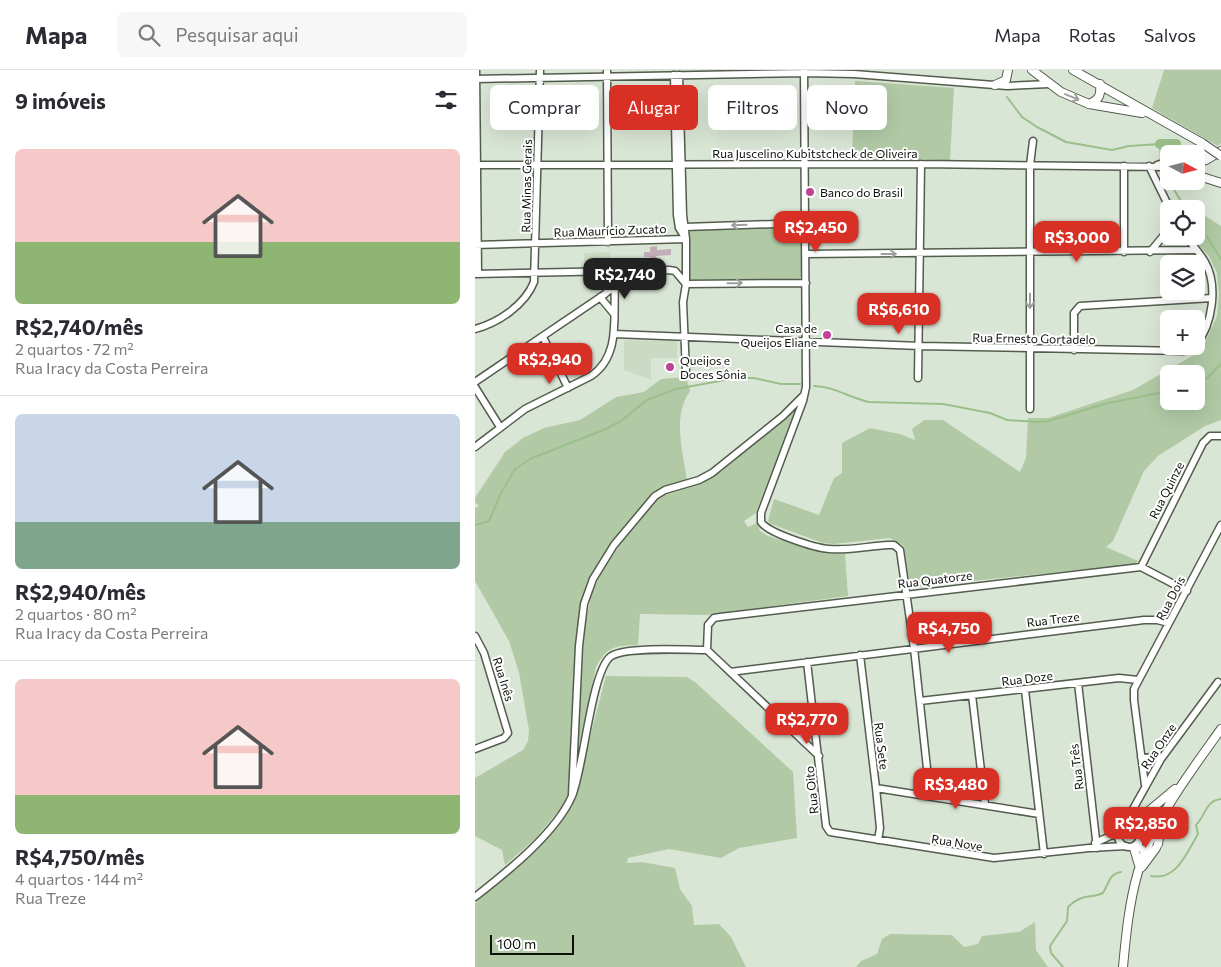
<!DOCTYPE html>
<html lang="pt">
<meta charset="utf-8">
<style>
:root{--surface:#fff;--page:#f7f7f7;--text:#2b2b33;--muted:#7c7c81;--line:#e1e1e2;--accent:#d93025}
body{margin:0;font-family:Commissioner,sans-serif;background:var(--page);color:var(--text);height:100vh;display:flex;flex-direction:column;font-size:19px;white-space:nowrap}
*{box-sizing:border-box;margin:0}
p{font-size:16px;color:var(--muted)}
.icon{flex:none;width:28px;height:28px;fill:none;stroke:currentColor;stroke-width:2;stroke-linecap:round;stroke-linejoin:round}
.map{position:relative;flex:1;overflow:hidden}
.drawer{display:flex;flex-direction:column;background:var(--surface);width:475px}
.drawer>*{flex:none}
.banner{position:absolute;left:15px;top:15px;width:475px;height:45px;display:flex;gap:10px}
.needle{width:32px;rotate:97deg}
.buttons{position:absolute;left:685px;top:75px;display:grid;gap:10px}
.buttons a{display:grid;place-items:center;width:45px;height:45px;border-radius:8px;background:var(--surface);box-shadow:0 5px 20px #0002;font-size:25px}
.scale{position:absolute;left:15px;bottom:12px;width:84px;box-sizing:border-box;padding-left:5px;border:2px solid #0d110b;border-top:0;font-size:14px;line-height:18px;white-space:nowrap;color:#0d110b;-webkit-text-stroke:4px #fff;paint-order:stroke}
.price{position:absolute;translate:-50% -42px;padding:0 11px;border-radius:10px;background:var(--accent);color:#fff;font-size:16px;line-height:32px;filter:drop-shadow(0 1px 2px #0008)}
.price::after{content:'';position:absolute;left:50%;top:30px;width:15px;height:11px;margin-left:-8px;background:inherit;clip-path:polygon(0 0,100% 0,50% 100%)}
.price.selected{background:#222;color:#fff}
ul{padding:0;list-style:none}
li{display:grid;align-content:center;gap:10px;height:265px;padding:0 15px}
li+li{border-top:1px solid var(--line)}
li span{display:grid;place-items:center;height:155px;border-radius:8px;color:#555}
li>.icon{margin-inline-start:auto}
span .icon{width:90px;height:90px;fill:#fffc;stroke-width:1}
li b{font-size:21px}
h2{display:flex;justify-content:space-between;align-items:center;height:60px;padding:0 15px;font-size:21px}
.chip{padding:0 18px;border-radius:8px;background:var(--surface);box-shadow:0 5px 20px #0002;font-size:18px;line-height:45px}
.chip.selected{background:var(--accent);color:#fff}
header{display:flex;align-items:center;gap:30px;box-sizing:border-box;height:70px;padding:0 25px;background:var(--surface);border-bottom:1px solid var(--line)}
header strong{font-size:24px}
nav{display:flex;gap:28px;margin-inline-start:auto;font-size:18px}
.search{width:350px;height:45px;background:var(--page);display:flex;align-items:center;gap:12px;box-sizing:border-box;padding:0 18px;border-radius:8px;color:var(--muted);font-size:19px}
main{display:flex;flex:1;min-height:0}
.map>svg:first-child{display:block}
</style>
<header>
<strong>Mapa</strong>
<div class="search"><svg class="icon" aria-label="search" viewBox="0 0 24 24"><circle cx="10" cy="10" r="6"/><path d="M15 15l6 6"/></svg>Pesquisar aqui</div>
<nav><a>Mapa</a><a>Rotas</a><a>Salvos</a></nav>
</header>
<main>
<section class="drawer">
<h2>9 imóveis<svg class="icon" aria-label="filters" viewBox="0 0 24 24"><path d="M4 7h16M4 17h16"/><circle cx="9" cy="7" r="2"/><circle cx="15" cy="17" r="2"/></svg></h2>
<ul>
<li><span style="background:linear-gradient(#f6c9c9 60%,#8fb573 0)"><svg class="icon" aria-label="home" viewBox="0 0 24 24"><path d="M3 11l9-7 9 7M6 9v11h12V9"/></svg></span><div><b>R$2,740/mês</b><p>2 quartos · 72 m²</p><p>Rua Iracy da Costa Perreira</p></div></li>
<li><span style="background:linear-gradient(#c9d6e8 70%,#7fa58c 0)"><svg class="icon" aria-label="home" viewBox="0 0 24 24"><path d="M3 11l9-7 9 7M6 9v11h12V9"/></svg></span><div><b>R$2,940/mês</b><p>2 quartos · 80 m²</p><p>Rua Iracy da Costa Perreira</p></div></li>
<li><span style="background:linear-gradient(#f6c9c9 75%,#8fb573 0)"><svg class="icon" aria-label="home" viewBox="0 0 24 24"><path d="M3 11l9-7 9 7M6 9v11h12V9"/></svg></span><div><b>R$4,750/mês</b><p>4 quartos · 144 m²</p><p>Rua Treze</p></div></li>
</ul>
</section>
<div class="map">
<svg width="746" height="897" viewBox="0 0 746 897">
<rect width="100%" height="100%" fill="#dae6d5"/>
<path fill="#cbdbc3" d="M135 182V196H109V183Z
M149 270 202 271V288H176V310L149 300Z"/>
<path fill="#b1caa5" fill-rule="evenodd" d="M689 0H746V73L743 76 677 38Z
M380 11 479 18 475 91 377 85Z
M727 144 746 156V350L730 356 683 386 669 401 638 471 631 477 663 491 660 494 439 517H435L429 476 415 468 358 474 348 473 296 454 293 451 299 429 344 445 359 408 367 403V373L395 358 425 364 440 370 437 359 449 350H468L545 402 551 388 553 348H573L658 320 717 286 729 275 742 246 744 224 742 203 734 186 722 173 732 165 722 149ZM694 304H721V331H694Z
M323 157 326 160 327 205 324 209 217 210 214 208V163L216 160Z
M211 307 215 321C197 347 208 381 212 411L187 418 178 424 133 478 106 537 102 561 95 674V719L90 733 61 768 30 795 27 780 0 766V708L48 680 53 671 54 660 44 603 34 571 0 511V438L4 436 0 432V428L30 382 48 368 69 358 105 350 141 327 169 322 186 309Z
M322 336 281 443 269 451 273 457 282 453 285 461 293 466 351 484H370L373 526 232 545 165 544 163 575C140 576 132 576 121 597L100 695 107 567 117 523 125 505 153 463 174 438 187 426 226 414 247 401Z
M131 606 212 607 220 612 318 702 322 768 264 778 246 788 194 779 153 788 152 793 167 792 200 798 205 819 217 836 219 855 244 854 256 867 271 897H0V833C35 804 72 775 97 736Z
M560 852 561 880 573 897H381L386 891 402 884 407 869 415 864 477 865 489 877 503 874 507 866 544 862Z"/>
<g fill="none" stroke-linecap="round" stroke-linejoin="round">
<path stroke="#9bbf8a" stroke-width="2" d="M532 27 547 47 562 57 591 72 637 80 654 76 685 74 686 91
M689 101 694 110
M694 111 707 133 713 139
M721 150 746 189
M721 314 732 308 746 294
M339 316C358 316 375 328 394 332L468 334 515 343 532 350 562 352 574 351 629 334 694 321
M0 455 14 451 25 425 40 399 57 388 131 359 146 351 172 330 201 319 261 308H279L306 314H325
M676 806C702 811 712 782 723 764L721 755C731 745 730 731 746 729
M588 897 576 883 575 876 592 851 593 837C607 823 615 829 628 823 634 813 634 804 646 802"/>
<path stroke="#9bbf8a" stroke-width="10" d="M685 74H701"/>
</g>
<path fill="#c2aeb9" d="M182 176V180L196 179V185L181 186 182 191H176L175 187H169V182H175V177Z"/>
<g fill="none" stroke-linecap="round" stroke-linejoin="round">
<g stroke="#535d4e" stroke-width="9">
<path id="minor" d="M1 0 3 204
M132 0 133 172
M329 0 331 317 328 331 286 443V452C293 463 340 478 354 479 373 481 394 476 413 475H419L425 480 439 578 455 726
M199 5 202 145 204 158 211 169
M204 5 208 145 211 169V214L208 232 211 302
M0 9 329 3 379 4 532 16 574 14
M0 95 446 94 694 97
M682 95 694 91
M649 96V182
M674 96 695 139
M210 157 330 153
M711 166C717 175 725 183 730 192 743 215 738 254 721 275
M0 175 211 169
M675 182 694 159
M330 184 720 180
M0 204 194 200 200 201 211 214
M211 214 331 213
M125 227 139 244
M0 259C23 253 50 235 59 212L65 0
M139 264 445 276 709 281 720 276
M68 267 93 318
M599 280V243L605 236 737 228
M443 308 446 94
M0 312 130 224 157 200
M0 317 25 357
M555 339V95L558 71
M0 377 50 339 116 306C146 286 138 247 140 216
M666 497 728 373 735 366H746
M0 566 9 583 33 663 29 668 0 679
M232 580 233 555 239 548 245 547 666 497 712 521
M232 580 344 686
M385 585 401 718 405 758 403 770
M332 592 351 756 355 762 519 788 614 778 651 776
M255 602 669 550H682L694 553
M603 613 622 778
M550 620 569 784
M497 625 510 734
M445 631 644 608 663 610
M323 666 341 659
M666 687 686 689
M670 715 659 630V619L746 455
M401 718 564 744
M97 725 104 576 109 534 118 509 139 475 180 426 190 420 224 410 237 403 308 346 329 325
M643 766a11 11 0 1 1 22 0a11 11 0 1 1-22 0Z
M648 757 686 689 743 612
M620 773 644 762
M667 780 664 775V769L671 764
M0 827C32 802 81 763 97 726 109 697 116 604 135 587 147 576 213 580 232 580"/>
</g>
<g stroke="#535d4e" stroke-width="10">
<path id="major" d="M557 0 586 22 614 34 667 43
M598 0 727 73
M520 15 531 10 533 0
M614 34C625 29 626 25 625 14
M721 85H737
M721 93 731 90 746 81
M721 105 746 113
M657 755 700 719
M683 774 686 756
M659 778 664 795
M667 797 681 778
M648 897C651 865 654 833 663 802 679 749 714 704 746 659"/>
</g>
<use href="#minor" stroke="#fff" stroke-width="6"/>
<use href="#major" stroke="#fff" stroke-width="8"/>
<g stroke="#535d4e" stroke-width="10" stroke-linecap="butt">
<path id="major-bridge" d="M727 73 746 86"/>
</g>
<use href="#major-bridge" stroke="#fff" stroke-width="8"/>
</g>
<defs><path id="oneway-shaft" d="M-6 0H5M1.5-3L5.5 0L1.5 3" fill="none" stroke-width="1.6" stroke-linecap="round" stroke-linejoin="round" transform="scale(1.25)"/></defs>
<g stroke="#9ea09d">
<use href="#oneway-shaft" transform="translate(597 27) rotate(23)"/>
<use href="#oneway-shaft" transform="translate(264 155) rotate(178)"/>
<use href="#oneway-shaft" transform="translate(414 184)"/>
<use href="#oneway-shaft" transform="translate(260 213) rotate(-1)"/>
<use href="#oneway-shaft" transform="translate(555 231) rotate(90)"/>
</g>
<g fill="#bd4394" stroke="#fff" stroke-width="2">
<circle cx="335" cy="122" r="5"/>
<circle cx="352" cy="265" r="5"/>
<circle cx="195" cy="297" r="5"/>
</g>
<g text-anchor="middle" dominant-baseline="central" stroke-width="4" stroke-linejoin="round" paint-order="stroke">
<g font-size="12" fill="#0d110b" stroke="#fff">
<text x="340" y="83">Rua Juscelino Kubitstcheck de Oliveira</text>
<text transform="translate(51 116) rotate(-89)">Rua Minas Gerais</text>
<text transform="translate(135 160) rotate(-2)">Rua Maurício Zucato</text>
<text transform="translate(559 268) rotate(1)">Rua Ernesto Gortadelo</text>
<text transform="translate(691 420) rotate(-63)">Rua Quinze</text>
<text transform="translate(460 509) rotate(-7)">Rua Quatorze</text>
<text transform="translate(695 528) rotate(-62)">Rua Dois</text>
<text transform="translate(578 549) rotate(-7)">Rua Treze</text>
<text transform="translate(552 608) rotate(-7)">Rua Doze</text>
<text transform="translate(29 609) rotate(73)">Rua Inês</text>
<text transform="translate(407 676) rotate(83)">Rua Sete</text>
<text transform="translate(683 676) rotate(-56)">Rua Onze</text>
<text transform="translate(601 697) rotate(-97)">Rua Três</text>
<text transform="translate(336 720) rotate(-96)">Rua Oito</text>
<text transform="translate(482 772) rotate(9)">Rua Nove</text>
</g>
<g font-size="12" fill="#0d110b" stroke="#fff" text-anchor="start">
<text x="345" y="122">Banco do Brasil</text>
<text x="342" y="258" text-anchor="end">Casa de<tspan x="342" dy="14">Queijos Eliane</tspan></text>
<text x="205" y="290">Queijos e<tspan x="205" dy="14">Doces Sônia</tspan></text>
</g>
</g>
</svg>
<div class="buttons">
<a><svg class="needle" viewBox="-14 -14 28 28"><path d="M0-13l5 13h-10z" fill="#e53935"/><path d="M0 13l5-13h-10z" fill="#7c7c81"/></svg></a>
<a><svg class="icon" aria-label="locate" viewBox="0 0 24 24"><circle cx="12" cy="12" r="6"/><path d="M12 2v4M12 18v4M2 12h4M18 12h4"/></svg></a>
<a><svg class="icon" aria-label="layers" viewBox="0 0 24 24"><path d="M12 4l9 5-9 5-9-5zM3 14l9 5 9-5"/></svg></a>
<a>+</a>
<a>−</a>
</div>
<div class="scale">100 m</div>
<b class="price" style="left:341px;top:183px">R$2,450</b>
<b class="price" style="left:602px;top:193px">R$3,000</b>
<b class="price selected" style="left:150px;top:230px">R$2,740</b>
<b class="price" style="left:424px;top:265px">R$6,610</b>
<b class="price" style="left:75px;top:315px">R$2,940</b>
<b class="price" style="left:474px;top:584px">R$4,750</b>
<b class="price" style="left:332px;top:675px">R$2,770</b>
<b class="price" style="left:481px;top:740px">R$3,480</b>
<b class="price" style="left:671px;top:779px">R$2,850</b>
<div class="banner">
<a class="chip">Comprar</a>
<a class="chip selected">Alugar</a>
<a class="chip">Filtros</a>
<a class="chip">Novo</a>
</div>
</div>
</main>
